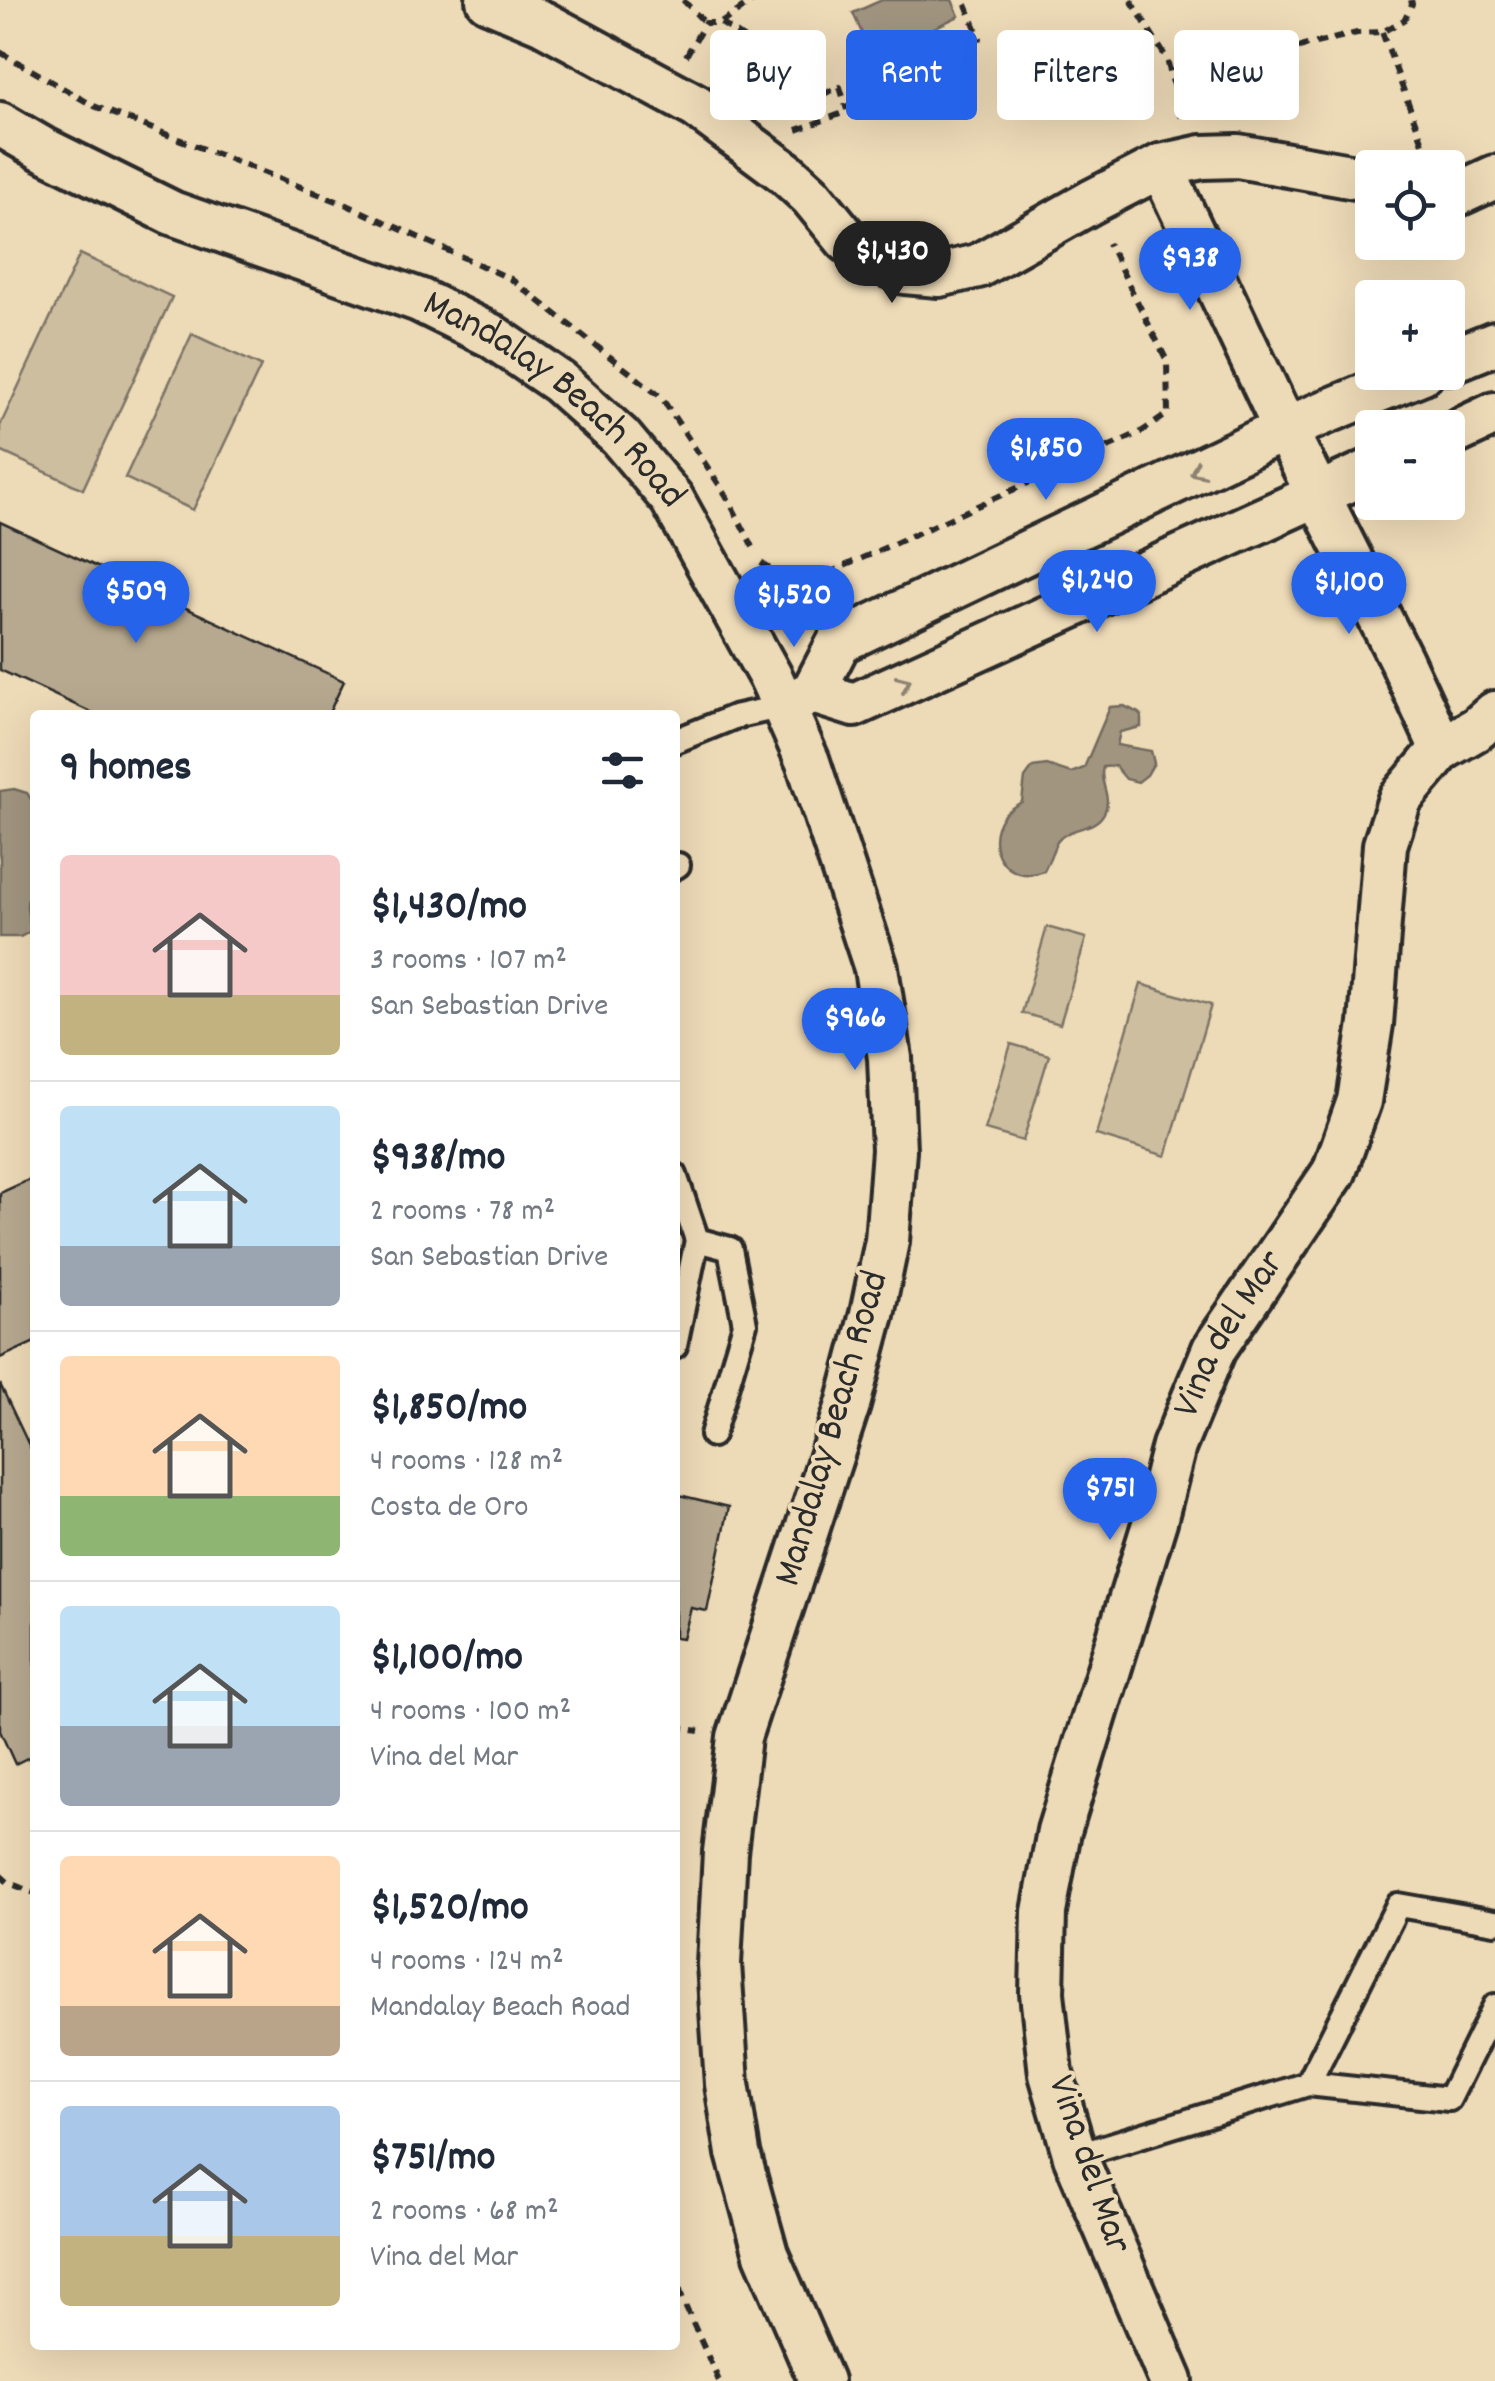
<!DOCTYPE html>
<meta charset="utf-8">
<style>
:root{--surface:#fff;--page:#f2f2f3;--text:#1f2937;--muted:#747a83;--line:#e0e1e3;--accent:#2563eb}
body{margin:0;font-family:Dekko,sans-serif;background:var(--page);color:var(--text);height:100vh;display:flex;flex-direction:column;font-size:38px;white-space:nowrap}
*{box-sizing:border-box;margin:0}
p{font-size:32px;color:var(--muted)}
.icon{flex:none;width:55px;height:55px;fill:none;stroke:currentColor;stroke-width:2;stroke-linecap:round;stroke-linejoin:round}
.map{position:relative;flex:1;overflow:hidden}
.panel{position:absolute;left:30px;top:710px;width:650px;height:1640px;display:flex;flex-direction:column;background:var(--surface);border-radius:10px;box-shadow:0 10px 40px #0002}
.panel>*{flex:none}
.guide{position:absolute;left:710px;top:30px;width:635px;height:90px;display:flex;gap:20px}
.tools{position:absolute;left:1355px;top:150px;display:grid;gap:20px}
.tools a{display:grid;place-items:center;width:110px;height:110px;border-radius:10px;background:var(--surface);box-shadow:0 10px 40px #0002;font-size:50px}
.price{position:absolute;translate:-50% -85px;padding:0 22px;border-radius:35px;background:var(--accent);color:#fff;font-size:32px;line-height:65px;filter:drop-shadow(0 2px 5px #0008)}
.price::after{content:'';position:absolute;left:50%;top:60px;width:30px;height:22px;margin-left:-15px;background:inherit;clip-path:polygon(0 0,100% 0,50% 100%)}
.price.current{background:#222;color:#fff}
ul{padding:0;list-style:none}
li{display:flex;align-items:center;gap:30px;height:250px;padding:0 30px}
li+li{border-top:2px solid var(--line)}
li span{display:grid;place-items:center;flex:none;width:280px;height:200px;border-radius:10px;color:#555}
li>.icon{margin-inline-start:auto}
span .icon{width:120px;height:120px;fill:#fffc;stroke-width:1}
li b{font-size:42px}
h2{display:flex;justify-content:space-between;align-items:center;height:120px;padding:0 30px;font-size:42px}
.pill{padding:0 35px;border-radius:10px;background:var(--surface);box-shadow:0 10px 40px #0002;font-size:35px;line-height:90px}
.pill.current{background:var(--accent);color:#fff}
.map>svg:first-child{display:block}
</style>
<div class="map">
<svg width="1495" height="2381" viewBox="0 0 1495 2381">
<rect width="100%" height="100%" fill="#eddab7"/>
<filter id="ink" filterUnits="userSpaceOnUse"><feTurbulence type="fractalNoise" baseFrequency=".01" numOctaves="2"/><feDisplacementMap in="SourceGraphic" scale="20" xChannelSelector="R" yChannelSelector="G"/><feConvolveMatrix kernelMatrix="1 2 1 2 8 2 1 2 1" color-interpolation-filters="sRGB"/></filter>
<g filter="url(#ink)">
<path fill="#cebea0" stroke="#7c7466" stroke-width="2.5" d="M80 254 172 297 83 489 0 451V426Z
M192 334 261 366 193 510 125 478Z
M1047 927 1086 938 1060 1024 1022 1013Z
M1141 984 1211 1005 1166 1156 1096 1135Z
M1011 1044 1049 1055 1023 1141 985 1130Z"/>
<path fill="#a19580" stroke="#726b5e" stroke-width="2.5" d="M882 0H952L959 16 896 46 900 56 877 67 853 13Z
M1124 706 1141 714V727L1120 732 1117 745 1151 751 1154 763 1147 775 1138 782 1126 779 1115 766 1103 767C1098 783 1113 796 1104 813 1094 832 1069 825 1057 842 1054 846 1048 864 1044 871 1008 886 981 847 1003 816 1007 810 1015 806 1022 802L1025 778 1033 767 1047 765 1071 773 1084 768 1110 707Z
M14 789 27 793 35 805V887C22 900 28 914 31 931L20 937H0V791Z"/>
<path fill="#b7a990" stroke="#2b2b2b" stroke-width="2.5" d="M0 522 344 681 328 715H97L0 670Z
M35 1177V1342L0 1358V1193Z
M0 1384 35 1458V1754L15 1764 0 1731Z
M675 1494 729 1507 707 1611 691 1608 683 1639 675 1638Z"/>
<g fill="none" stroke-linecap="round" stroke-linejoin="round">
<g stroke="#2b2b2b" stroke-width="30">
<path id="lane" d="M675 741 734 717 784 706
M675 867 678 865
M675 1175 697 1240 675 1346
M697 1240 730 1249 745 1324 712 1435
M1308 2084 1449 2099 1495 2006
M1075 2156 1308 2084 1398 1905 1495 1922"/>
</g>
<g stroke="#2b2b2b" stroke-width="50">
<g id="street">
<path d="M488 0 543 23 696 106 786 173 811 196 847 240 871 258 905 272 939 275 978 266 1091 202 1161 166 1202 157 1238 156 1372 180"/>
<path id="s1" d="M0 124 41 148 172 213 419 300 492 336 559 382 620 437 672 499 772 680 808 762 876 968 890 1058 894 1150 887 1241 872 1314 848 1405 739 1737 725 1852 719 1964 727 2084 738 2153 766 2254 821 2381"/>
<path d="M1161 166 1285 429 1401 660 1442 749"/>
<path d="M1448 192 1458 194 1495 177"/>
<path d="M1448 362 1495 343"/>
<path d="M1448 436 1495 414"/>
<path d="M813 692 854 705 1372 470"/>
<path d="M784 706 813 692 839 642 1285 429 1423 372"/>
<path id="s2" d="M1171 2381 1075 2156 1051 2074 1042 1993 1044 1912 1059 1831 1155 1521 1174 1446 1214 1349 1334 1172 1359 1101 1371 1024 1385 845 1400 799 1442 749 1478 728 1495 713"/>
</g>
</g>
<path stroke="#2b2b2b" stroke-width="6" stroke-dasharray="10 8" stroke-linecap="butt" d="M683 0 705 23
M1131 0 1167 59 1181 117
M721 23 776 60 797 105 840 87 847 110
M1382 32 1426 151 1430 157
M0 52 94 106 347 205 511 279 661 397 726 495 753 547
M686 56 705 23H721L754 0
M1230 116 1239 76 1266 55 1357 33 1382 32 1404 20 1412 4 1411 0
M797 130 921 84 914 62 980 38 964 0
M761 563 784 578 829 573 1141 432 1168 414 1167 361 1108 243
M675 1727 699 1731
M0 1875 9 1883 35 1893
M675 2272 683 2301 719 2381"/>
<use href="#lane" stroke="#eddab7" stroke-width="22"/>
<use href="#street" stroke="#eddab7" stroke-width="42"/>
</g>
<defs><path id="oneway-chevron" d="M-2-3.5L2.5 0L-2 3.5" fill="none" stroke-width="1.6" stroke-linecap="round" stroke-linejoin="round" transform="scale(2.5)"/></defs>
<g stroke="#8c8271">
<use href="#oneway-chevron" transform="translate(1197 471) rotate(154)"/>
<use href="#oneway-chevron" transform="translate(904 683) rotate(-24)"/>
</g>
</g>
<g text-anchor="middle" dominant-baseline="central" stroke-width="8" stroke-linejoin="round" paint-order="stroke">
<g font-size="40" fill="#2b2b2b" stroke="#eddab7">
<text stroke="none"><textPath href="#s1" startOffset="625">Mandalay Beach Road</textPath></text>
<text stroke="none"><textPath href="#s2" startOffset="1102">Vina del Mar</textPath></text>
<text transform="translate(834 1429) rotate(-74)">Mandalay Beach Road</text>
<text transform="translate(1087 2165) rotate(71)">Vina del Mar</text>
</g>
</g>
</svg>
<div class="tools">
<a><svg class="icon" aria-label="locate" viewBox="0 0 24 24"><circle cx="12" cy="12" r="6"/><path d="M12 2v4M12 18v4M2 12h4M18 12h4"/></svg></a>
<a>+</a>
<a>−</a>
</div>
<b class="price current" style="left:892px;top:306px">$1,430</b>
<b class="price" style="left:1190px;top:313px">$938</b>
<b class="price" style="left:1046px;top:503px">$1,850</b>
<b class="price" style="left:1097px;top:635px">$1,240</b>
<b class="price" style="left:1349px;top:637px">$1,100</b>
<b class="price" style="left:136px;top:646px">$509</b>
<b class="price" style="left:794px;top:650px">$1,520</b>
<b class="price" style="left:855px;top:1073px">$966</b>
<b class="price" style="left:1110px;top:1543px">$751</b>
<div class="guide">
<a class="pill">Buy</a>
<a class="pill current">Rent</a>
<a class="pill">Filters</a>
<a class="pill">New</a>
</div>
<section class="panel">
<h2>9 homes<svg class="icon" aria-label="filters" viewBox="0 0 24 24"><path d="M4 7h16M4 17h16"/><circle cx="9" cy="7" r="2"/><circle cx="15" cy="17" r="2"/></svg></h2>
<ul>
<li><span style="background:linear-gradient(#f6c9c9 70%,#c2b280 0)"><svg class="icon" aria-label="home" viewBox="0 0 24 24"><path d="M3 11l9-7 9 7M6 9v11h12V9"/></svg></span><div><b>$1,430/mo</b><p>3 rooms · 107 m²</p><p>San Sebastian Drive</p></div></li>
<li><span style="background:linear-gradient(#bfe0f5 70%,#9aa5b1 0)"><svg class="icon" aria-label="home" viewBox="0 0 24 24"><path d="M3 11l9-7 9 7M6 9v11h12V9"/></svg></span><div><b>$938/mo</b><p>2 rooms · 78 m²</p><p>San Sebastian Drive</p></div></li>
<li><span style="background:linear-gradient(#ffd9b3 70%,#8fb573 0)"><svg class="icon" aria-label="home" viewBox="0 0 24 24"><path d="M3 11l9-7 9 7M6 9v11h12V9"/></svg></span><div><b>$1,850/mo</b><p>4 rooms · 128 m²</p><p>Costa de Oro</p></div></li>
<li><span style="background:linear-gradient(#bfe0f5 60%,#9aa5b1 0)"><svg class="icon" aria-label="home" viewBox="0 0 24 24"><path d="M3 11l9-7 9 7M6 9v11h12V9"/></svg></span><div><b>$1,100/mo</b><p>4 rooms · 100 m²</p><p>Vina del Mar</p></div></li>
<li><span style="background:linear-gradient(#ffd9b3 75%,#b9a48a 0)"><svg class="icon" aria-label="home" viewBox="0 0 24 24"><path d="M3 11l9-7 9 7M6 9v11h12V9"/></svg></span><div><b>$1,520/mo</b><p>4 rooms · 124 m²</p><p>Mandalay Beach Road</p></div></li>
<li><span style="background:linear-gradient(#a9c7e8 65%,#c2b280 0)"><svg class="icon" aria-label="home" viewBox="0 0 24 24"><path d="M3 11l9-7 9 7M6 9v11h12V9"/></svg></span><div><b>$751/mo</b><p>2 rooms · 68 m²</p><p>Vina del Mar</p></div></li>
</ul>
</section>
</div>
